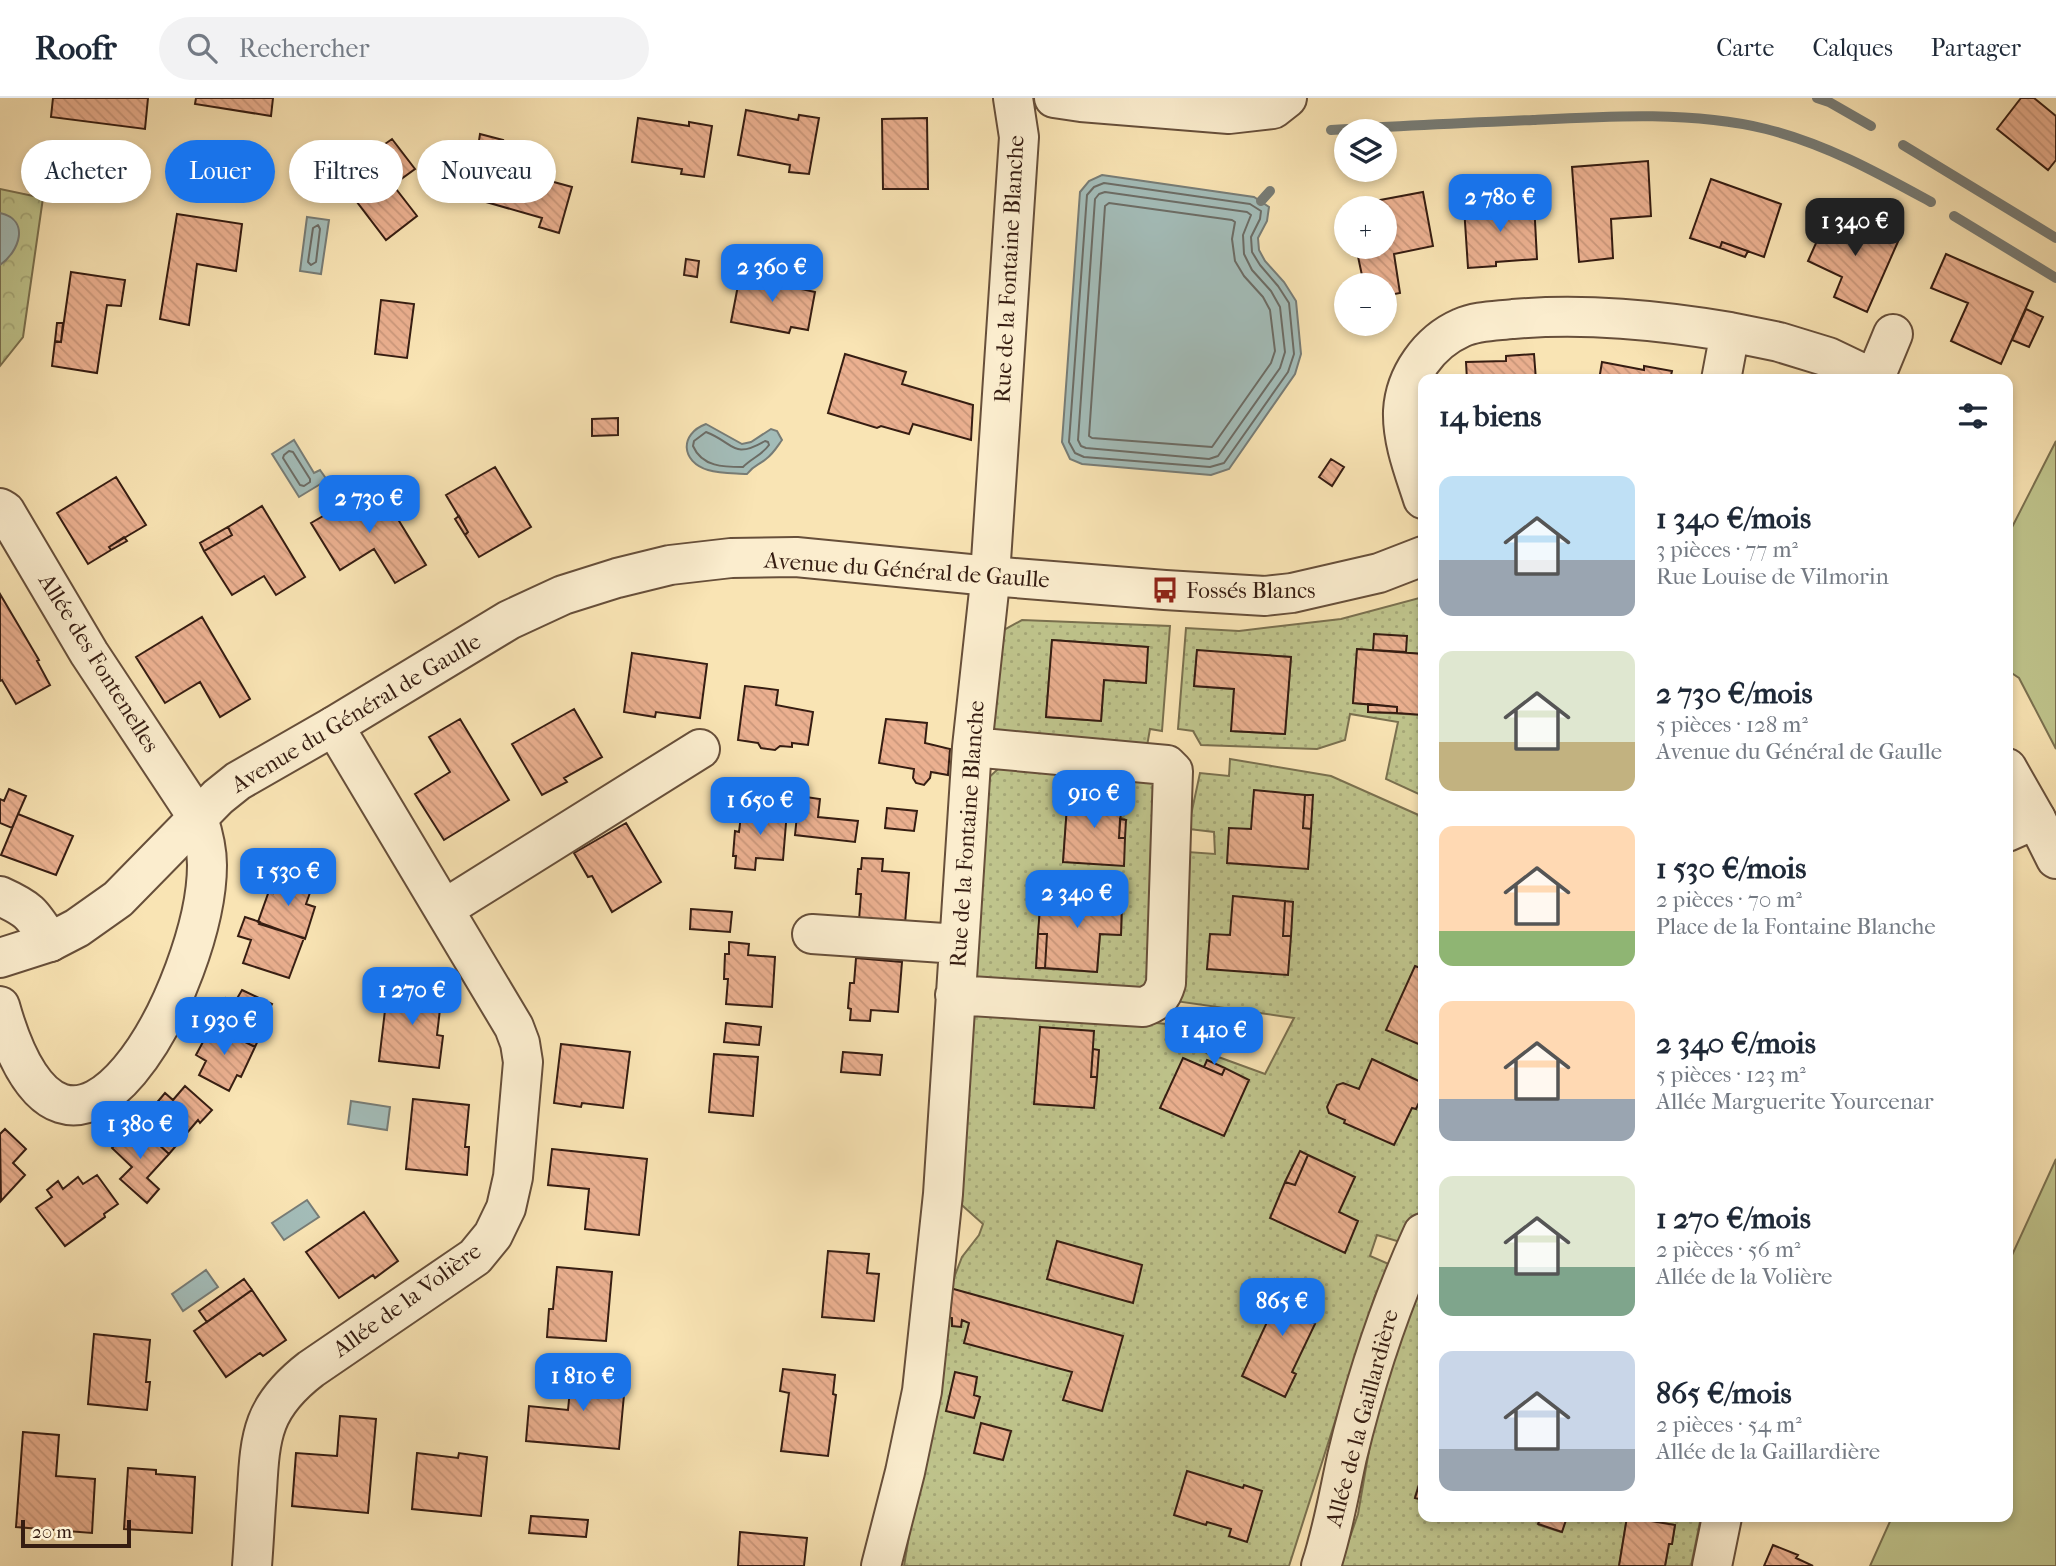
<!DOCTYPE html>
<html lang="fr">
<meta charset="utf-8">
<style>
:root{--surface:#fff;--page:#f2f2f3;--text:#1f2937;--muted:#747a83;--line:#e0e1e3;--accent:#1a73e8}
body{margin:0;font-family:"IM FELL French Canon",serif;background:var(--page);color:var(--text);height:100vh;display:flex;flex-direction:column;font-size:26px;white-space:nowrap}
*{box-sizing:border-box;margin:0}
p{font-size:23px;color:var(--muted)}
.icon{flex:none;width:38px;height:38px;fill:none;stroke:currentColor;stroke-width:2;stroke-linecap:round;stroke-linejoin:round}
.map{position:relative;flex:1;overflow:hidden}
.drawer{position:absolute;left:1418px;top:276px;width:595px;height:1148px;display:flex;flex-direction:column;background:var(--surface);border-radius:14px;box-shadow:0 4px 10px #0003}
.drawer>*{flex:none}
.guide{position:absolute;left:21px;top:42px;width:665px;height:63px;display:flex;gap:14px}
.buttons{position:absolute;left:1334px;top:21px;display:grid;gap:14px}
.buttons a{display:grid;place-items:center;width:63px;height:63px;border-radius:50%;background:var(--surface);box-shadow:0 4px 10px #0003;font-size:35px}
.scale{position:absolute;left:21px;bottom:18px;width:110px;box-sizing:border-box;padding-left:7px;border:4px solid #361d12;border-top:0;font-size:19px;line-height:24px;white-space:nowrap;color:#361d12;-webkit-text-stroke:5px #fbedce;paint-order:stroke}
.price{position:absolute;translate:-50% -60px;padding:0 16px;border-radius:14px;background:var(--accent);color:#fff;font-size:23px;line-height:46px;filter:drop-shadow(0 2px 4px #0008)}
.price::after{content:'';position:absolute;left:50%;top:42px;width:21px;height:16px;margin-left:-10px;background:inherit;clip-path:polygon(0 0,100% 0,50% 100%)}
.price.current{background:#222;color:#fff}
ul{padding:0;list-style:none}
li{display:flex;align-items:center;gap:21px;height:175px;padding:0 21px}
li span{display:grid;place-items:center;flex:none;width:196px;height:140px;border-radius:14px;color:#555}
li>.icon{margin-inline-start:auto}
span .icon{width:84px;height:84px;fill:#fffc;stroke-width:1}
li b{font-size:30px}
h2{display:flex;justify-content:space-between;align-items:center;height:84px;padding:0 21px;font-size:30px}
.chip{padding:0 24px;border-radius:32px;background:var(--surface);box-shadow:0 4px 10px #0003;font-size:24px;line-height:63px}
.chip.current{background:var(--accent);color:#fff}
header{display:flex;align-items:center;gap:42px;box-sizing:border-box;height:98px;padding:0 35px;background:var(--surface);border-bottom:2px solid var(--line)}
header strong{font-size:33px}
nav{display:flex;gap:38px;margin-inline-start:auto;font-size:24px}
.search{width:490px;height:63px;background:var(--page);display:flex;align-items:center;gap:18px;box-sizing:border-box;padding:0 24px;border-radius:38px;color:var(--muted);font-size:26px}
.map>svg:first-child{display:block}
</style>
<header>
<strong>Roofr</strong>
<div class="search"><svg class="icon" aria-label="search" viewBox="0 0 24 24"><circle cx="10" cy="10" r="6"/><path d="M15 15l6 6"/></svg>Rechercher</div>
<nav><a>Carte</a><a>Calques</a><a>Partager</a></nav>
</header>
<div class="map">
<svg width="2056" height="1468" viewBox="0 0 2056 1468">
<defs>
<pattern id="park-crowns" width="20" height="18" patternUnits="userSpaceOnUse" patternTransform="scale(1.75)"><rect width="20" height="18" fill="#bfc48c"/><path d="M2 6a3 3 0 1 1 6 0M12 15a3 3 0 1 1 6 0" fill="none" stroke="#a5a878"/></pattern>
<pattern id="garden-dots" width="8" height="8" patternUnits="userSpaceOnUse" patternTransform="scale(1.75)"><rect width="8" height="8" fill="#bfc48c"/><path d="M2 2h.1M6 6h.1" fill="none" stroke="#a5a878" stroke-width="1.8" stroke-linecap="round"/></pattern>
<pattern id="building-back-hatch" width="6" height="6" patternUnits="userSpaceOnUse" patternTransform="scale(1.75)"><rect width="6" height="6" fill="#ebb090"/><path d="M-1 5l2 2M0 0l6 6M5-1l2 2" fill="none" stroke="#ca977b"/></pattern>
</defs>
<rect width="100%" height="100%" fill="#f9e4b4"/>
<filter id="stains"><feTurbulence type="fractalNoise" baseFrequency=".00286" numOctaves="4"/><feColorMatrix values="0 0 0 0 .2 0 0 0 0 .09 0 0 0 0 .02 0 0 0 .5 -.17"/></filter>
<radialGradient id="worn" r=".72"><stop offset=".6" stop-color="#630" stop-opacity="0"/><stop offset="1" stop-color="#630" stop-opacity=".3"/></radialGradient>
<path fill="#bfc48c" stroke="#7a704f" stroke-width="2" d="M2056 343V651L2019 580 2007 572V439Z
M2056 1061V1468H1870L1892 1419H2007V1168Z"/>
<path fill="url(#park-crowns)" stroke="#7a704f" stroke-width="2" d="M0 91 43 100 23 239 0 268Z"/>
<path fill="url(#garden-dots)" stroke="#7a704f" stroke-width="2" fill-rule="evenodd" d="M1423 499V556L1357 551 1353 605 1368 606V614L1423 617V698L1386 681 1398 624 1350 616 1345 642 1317 651 1201 647 1193 633 1178 631 1186 530 1239 533 1341 521ZM1197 553 1291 559 1285 636 1232 633 1234 591 1194 588Z
M1022 522 1170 528 1162 633 1150 631 1147 648 1005 642 993 629 1000 534ZM1052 542 1148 549 1104 582 1101 623 1046 619Z
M1230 661 1331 678 1423 719V1103L1407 1146 1377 1137 1370 1158 1391 1167 1375 1198 1289 1468H904L950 1190 962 1159 979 1137 983 1126 954 1100 970 917H1068L1167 926 1202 953 1265 976 1294 920 1175 903 1188 754 1215 756 1214 734 1188 731 1200 675 1229 678Z
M1008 662 1150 676 1162 689 1153 879 1137 896 976 881 986 682ZM1068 694 1126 722 1063 764ZM1041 796 1122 803 1121 837 1100 836 1097 874 1036 870Z
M1423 1166V1374L1415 1399 1423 1402V1419H1541L1539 1427 1561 1434 1567 1419H1627L1619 1468H1340L1358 1416 1381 1283Z
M1632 1419H1701L1691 1468H1665L1669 1446H1672L1675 1427Z"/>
<path fill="#a3bcb8" stroke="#777c76" stroke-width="2" d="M1102 77 1254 99 1269 109 1267 123 1258 140 1259 152 1265 163 1284 184 1296 203 1301 256 1295 276 1229 371 1211 377 1082 366 1070 361 1062 344 1080 94 1089 83Z
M0 115C31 122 19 154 0 167Z
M307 119 329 122 321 176 300 173Z
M706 326 742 346 751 344 771 331 777 333 782 342C777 349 773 356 766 361 758 368 755 366 747 376 735 375 721 376 708 372 681 364 679 336 706 326Z
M294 342 314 375 320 372 327 382 299 399 272 356Z
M351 1003 390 1009 387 1032 348 1026Z
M307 1102 319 1119 284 1142 272 1125Z
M206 1172 218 1189 183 1213 172 1196Z"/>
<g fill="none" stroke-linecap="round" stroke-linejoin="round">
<path stroke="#6c6c65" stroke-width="2" d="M1104 85 1250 106 1261 113 1260 121 1251 139 1252 154 1260 167 1278 188 1289 205 1294 256 1288 274 1224 365 1210 369 1084 359 1075 355 1069 344 1087 97 1094 89Z
M1105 94 1247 114 1251 117 1243 137 1244 156 1252 172 1271 193 1280 209 1285 254 1280 270 1218 358 1209 361 1086 350 1081 348 1078 342 1095 101 1099 96Z
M1109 105 1232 122 1235 124 1232 141 1235 163 1244 178 1263 199 1270 212 1275 253 1271 265 1212 349 1092 340 1089 338 1105 108Z
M318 127 320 131 316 164 311 167 308 164 313 130Z
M706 334C735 345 732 362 765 343L768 344 769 347C762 357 752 360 743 369 724 369 702 369 693 348L694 343Z
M289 353 293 354 310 381V384L304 388 300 387 283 360 284 357Z"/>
<path stroke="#777c76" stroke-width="10" d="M1817 0 1829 4 1871 28
M1331 32C1398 28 1466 25 1533 22 1608 18 1693 13 1766 31 1826 46 1878 75 1931 104
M1903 47 2056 140
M1261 103 1270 93
M1954 118 2056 180"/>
</g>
<path fill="url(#building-back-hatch)" stroke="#361d12" stroke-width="2" d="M53 0H148L145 31 51 19Z
M196 0H273L271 18 195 6Z
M2021 0H2034L2056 18V62L2048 72 1997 31Z
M746 12 798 22 799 17 819 20 809 76 789 74 790 67 738 57Z
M638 20 689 28V24L712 28 704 79 681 76 682 71 632 64Z
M927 20 928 91H883L882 21Z
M480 36 503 42 499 54 526 61 521 75 572 89 559 135 539 129 542 120 486 104 487 100 471 96Z
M392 41 415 71 393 87 417 118 386 142 350 95 308 89 314 49 368 58Z
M526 61 536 63 533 79 521 75Z
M1648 63 1651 118 1611 121 1613 160 1579 164 1572 69Z
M1711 81 1781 106 1764 159 1722 144 1720 150 1690 140Z
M1423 94 1433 148 1394 156 1400 195 1384 198V187H1364L1356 149H1384V110H1349L1348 108Z
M1534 104 1537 161 1496 164V168L1468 170 1464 109Z
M1832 107 1863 122 1859 129 1829 116Z
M177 116 242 126 236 173 197 166 189 227 160 221Z
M1829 116 1859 129 1863 122 1900 139 1867 214 1834 199 1842 179 1808 163Z
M1722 144 1748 153 1745 159 1720 150Z
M1946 156 2033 194 2001 266 1951 243 1968 205 1931 190Z
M686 161 699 163 697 179 684 177Z
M71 174 125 182 121 208 107 207 97 275 52 268 55 243 61 244Z
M761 176 799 183 797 190 815 194 808 232 791 229 789 235 731 224 740 177 760 181Z
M381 202 414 206 407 260 375 256Z
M2026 211 2043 219 2029 249 2012 242Z
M57 225H63L61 244 55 243Z
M845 256 906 274 902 286 973 307 971 342 913 326 909 336 881 328 877 330 828 315Z
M1534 256 1536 282H1467L1466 264 1506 263V258Z
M1602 264 1644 272V268L1672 273 1670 282H1599Z
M618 320V337L592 338V321Z
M1331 361 1344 369 1332 388 1319 379Z
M495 369 531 429 479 459 465 437 468 434 446 397Z
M116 379 146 427 109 449 111 452 88 466 57 415Z
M377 387 426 467 395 485 374 451 340 472 311 425Z
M262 408 305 479 276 497 264 478 232 497 204 453 232 437 228 429Z
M459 418 468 434 465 437 455 421Z
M228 429 232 437 204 453 200 445Z
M124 439 127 443 111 452 109 449Z
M0 496 39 562 37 563 50 587 16 606 2 582 0 583Z
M202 519 250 601 220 619 200 584 165 605 136 559Z
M1374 536 1407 538 1406 554 1373 552Z
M1052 542 1148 549 1146 585 1104 582 1101 623 1046 619Z
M1357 551 1423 556V617L1397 615V609L1353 605Z
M1197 552 1291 559 1285 636 1231 633 1234 591 1194 588Z
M632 555 707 566 700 620 656 614 655 619 624 614Z
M745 588 778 592 776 607 813 614 808 647 792 645V649L780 648 775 652 761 650 758 645 738 642Z
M1368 606 1397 609V615L1368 614Z
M574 611 602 659 564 680 567 684 542 697 512 646Z
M460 621 509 702 444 742 415 696 450 674 429 639Z
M886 621 927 625 925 645 950 651 948 677 931 674 930 680 924 687 916 685 913 680 914 671 879 665Z
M9 691 26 698 12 730 0 725V701L4 703Z
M1254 692 1305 697 1303 730 1311 731 1308 771 1227 765 1229 730 1251 731Z
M1068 694 1122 698 1119 740H1125L1124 768 1063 764Z
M1305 697H1313L1311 731 1303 730Z
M799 698 820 701 818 719 858 723 855 744 795 737Z
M742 709 787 713 783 762 756 760 755 772 735 770 736 758H733L735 733 739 734Z
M887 710 917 713 914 733 885 730Z
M18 716 73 738 56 777 1 757Z
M1120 721 1126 722 1125 740H1119Z
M626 725 661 784 612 814 592 778 588 779 574 755Z
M862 760 883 761 882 773 909 775 905 826 859 822 861 796H856L858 771H861Z
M279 778 312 789 306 806 315 809 305 841 258 824 269 793 273 795Z
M1041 796 1122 803 1121 837 1100 836 1097 874 1045 870 1047 836H1038Z
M1233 798 1285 803 1283 838H1291L1288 877 1207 871 1210 836 1230 837Z
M1285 803 1293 804 1291 838H1283Z
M691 811 732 814 730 834 690 831Z
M245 819 260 824 259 826 304 840 289 880 243 865 251 842 238 838Z
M1038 836H1047L1045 870H1036Z
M729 844 749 846 748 857 775 859 772 909 726 906 728 881H724L725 856H729Z
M856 860 902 864 898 914 871 912 870 923 850 922 851 911 848 910 850 885H854Z
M1415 868 1423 871V948L1386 932Z
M388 887 442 894 437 937 443 938 439 970 379 963Z
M242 892 272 906 264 922 267 923 255 949 212 927 226 900 235 904Z
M726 925 761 929 759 947 724 944Z
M212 927 255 949 241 979 237 977 229 993 199 977 206 963 196 957Z
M1040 929 1094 933 1091 979H1097L1094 1010 1034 1006Z
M561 946 630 954 623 1010 582 1005 581 1009 554 1005Z
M1093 951 1099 952 1097 979H1091Z
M843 954 882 957 880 977 841 974Z
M714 956 758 959 753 1018 709 1014Z
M1183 960 1222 977 1225 970 1249 982 1224 1038 1160 1010Z
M1372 961 1423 985V996L1416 1011 1412 1010 1394 1047 1344 1025 1345 1022 1329 1015 1327 1009 1337 987 1343 985 1359 991Z
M1207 962 1225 970 1222 977 1204 969Z
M185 988 212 1012 200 1025 198 1022 169 1056 138 1027 165 995 173 1002Z
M413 1001 469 1007 465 1049H469L467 1077 406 1071Z
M135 1025 169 1056 147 1080 159 1091 147 1105 120 1081 132 1069 112 1050Z
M5 1031 26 1051 13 1065 25 1077 1 1103 0 1036Z
M552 1051 647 1061 639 1137 585 1131 589 1091 548 1087Z
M1300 1053 1308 1057 1295 1087 1285 1084Z
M1308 1057 1355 1079 1339 1114 1358 1123 1345 1155 1270 1120 1285 1084 1295 1087Z
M97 1077 118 1106 104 1116 105 1119 65 1148 36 1110 52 1099 47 1092 58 1083 63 1091 78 1079 83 1086Z
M364 1114 398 1163 375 1180 373 1177 339 1200 306 1154Z
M1057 1143 1142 1167 1133 1205 1047 1181Z
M828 1153 869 1156 867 1175 879 1176 874 1223 822 1219Z
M557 1169 612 1174 606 1243 547 1239 549 1211H553Z
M244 1181 252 1192 207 1224 199 1213Z
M1275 1181 1320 1202 1310 1223 1315 1226 1292 1274 1296 1276 1285 1299 1242 1278 1275 1207 1265 1202Z
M950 1190 1123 1238 1102 1313 1063 1302 1072 1274 964 1245 969 1225 962 1222 961 1229 952 1228V1220L945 1219Z
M252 1192 286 1242 263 1258 260 1255 226 1279 194 1233Z
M94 1236 150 1242 146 1284H150L147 1312 88 1306Z
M572 1271 626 1275 619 1351 526 1343 529 1308 568 1312Z
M783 1271 835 1277 833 1296 836 1297 828 1358 781 1353 789 1295 780 1293Z
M955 1274 977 1279 974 1297 980 1299 974 1320 946 1313Z
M340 1318 376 1321 368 1415 292 1408 296 1355 337 1358Z
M981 1325 1011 1333 1003 1362 974 1355Z
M23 1334 59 1337 56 1378 95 1381 92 1435 16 1429Z
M417 1355 458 1360 459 1355 487 1359 481 1418 412 1411Z
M128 1370 156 1372V1376L195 1379 192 1435 124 1431Z
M1187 1373 1243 1390 1244 1387 1262 1393 1247 1444 1229 1438 1231 1431 1207 1424 1206 1427 1174 1417Z
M1423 1374V1402L1415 1400Z
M531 1418 588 1422 586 1439 529 1435Z
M1541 1419H1567L1562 1434 1538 1426Z
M1627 1419 1675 1427 1672 1446H1669L1665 1468H1619Z
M740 1434 807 1440 804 1468H738Z
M1773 1447 1798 1457 1796 1460 1813 1468H1764Z"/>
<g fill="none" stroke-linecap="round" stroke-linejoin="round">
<g stroke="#674f3a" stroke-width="42">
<path id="minor" d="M1054 0 1081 4 1229 16 1273 11 1287 0
M1730 234 1779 244 1828 259 1874 281
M1874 282 1893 236
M1423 401C1414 373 1402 343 1403 313 1405 278 1429 244 1461 230 1476 223 1496 223 1513 221 1586 215 1657 222 1730 234L1721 282
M0 410 5 413 89 555 198 720C203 735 207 750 207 767 207 882 69 1153 0 908
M2007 734 2036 721
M0 798C31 812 32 816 50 844
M444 811 700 651
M812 836 958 846
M955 897 1143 909C1157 904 1162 899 1166 885L1173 673 1167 667 972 649
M252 1468C254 1443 255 1418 257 1393 260 1336 263 1308 311 1271L475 1159 493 1137 506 1110 513 1079 523 964 520 945 514 929 334 628
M881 1468 905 1374 922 1293 943 1096 972 649 989 493 1019 39 1013 0
M1321 1468C1333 1432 1339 1395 1347 1359 1366 1280 1389 1209 1423 1135
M1712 1468 1722 1419"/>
</g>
<g stroke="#674f3a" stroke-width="42">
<path id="tertiary" d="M2007 670 2036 721 2056 761
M0 860 50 844 77 830 118 801 218 699 238 683 334 628 509 522 563 497 617 480 670 467 731 460 796 459 990 478 1165 492 1265 498 1292 495 1379 475 1423 458"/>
</g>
<use href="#minor" stroke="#fbedce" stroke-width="38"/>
<use href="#tertiary" stroke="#fbedce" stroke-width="38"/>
</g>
<defs>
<g id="bus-bare" transform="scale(2.1)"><path d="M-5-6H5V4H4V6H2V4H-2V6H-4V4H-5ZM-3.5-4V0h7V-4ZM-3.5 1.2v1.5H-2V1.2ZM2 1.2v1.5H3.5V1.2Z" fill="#8f2418" stroke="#fbedce" stroke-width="2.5" paint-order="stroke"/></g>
</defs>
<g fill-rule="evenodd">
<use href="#bus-bare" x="1165" y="492"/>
</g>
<g text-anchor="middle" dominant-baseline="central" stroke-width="7" stroke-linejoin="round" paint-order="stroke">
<g font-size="23" fill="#361d12" stroke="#fbedce">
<text transform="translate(1009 171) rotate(-87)">Rue de la Fontaine Blanche</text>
<text transform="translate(907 472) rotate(4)">Avenue du Général de Gaulle</text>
<text transform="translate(99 565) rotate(58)">Allée des Fontenelles</text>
<text transform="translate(356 615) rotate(-31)">Avenue du Général de Gaulle</text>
<text transform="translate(967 736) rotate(-86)">Rue de la Fontaine Blanche</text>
<text transform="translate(407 1202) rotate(-36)">Allée de la Volière</text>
<text transform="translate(1362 1320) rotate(-75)">Allée de la Gaillardière</text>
</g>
<g font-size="23" fill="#361d12" stroke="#fbedce" text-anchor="start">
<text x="1186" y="492">Fossés Blancs</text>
</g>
</g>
<rect width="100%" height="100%" filter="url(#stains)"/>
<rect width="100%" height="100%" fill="url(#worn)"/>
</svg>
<div class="buttons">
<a><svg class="icon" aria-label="layers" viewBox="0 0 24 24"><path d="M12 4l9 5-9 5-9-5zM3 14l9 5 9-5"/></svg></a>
<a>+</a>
<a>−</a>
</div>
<div class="scale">20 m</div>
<b class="price" style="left:1500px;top:136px">2 780 €</b>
<b class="price current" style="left:1855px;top:160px">1 340 €</b>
<b class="price" style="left:772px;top:206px">2 360 €</b>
<b class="price" style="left:369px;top:437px">2 730 €</b>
<b class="price" style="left:1094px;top:732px">910 €</b>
<b class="price" style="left:760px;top:739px">1 650 €</b>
<b class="price" style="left:288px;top:810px">1 530 €</b>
<b class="price" style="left:1077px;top:832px">2 340 €</b>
<b class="price" style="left:412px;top:929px">1 270 €</b>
<b class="price" style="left:224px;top:959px">1 930 €</b>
<b class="price" style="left:1214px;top:969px">1 410 €</b>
<b class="price" style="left:140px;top:1063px">1 380 €</b>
<b class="price" style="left:1282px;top:1240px">865 €</b>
<b class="price" style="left:583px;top:1315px">1 810 €</b>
<div class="guide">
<a class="chip">Acheter</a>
<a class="chip current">Louer</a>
<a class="chip">Filtres</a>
<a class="chip">Nouveau</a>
</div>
<section class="drawer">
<h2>14 biens<svg class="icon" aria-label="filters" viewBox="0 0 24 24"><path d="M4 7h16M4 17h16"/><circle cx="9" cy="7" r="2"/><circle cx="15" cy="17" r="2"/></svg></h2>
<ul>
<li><span style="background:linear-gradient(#bfe0f5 60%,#9aa5b1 0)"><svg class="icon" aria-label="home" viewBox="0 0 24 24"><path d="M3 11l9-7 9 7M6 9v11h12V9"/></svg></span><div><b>1 340 €/mois</b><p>3 pièces · 77 m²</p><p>Rue Louise de Vilmorin</p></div></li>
<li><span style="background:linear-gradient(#dfe7d0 65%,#c2b280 0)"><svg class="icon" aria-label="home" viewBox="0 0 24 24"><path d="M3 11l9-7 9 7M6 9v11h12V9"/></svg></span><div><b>2 730 €/mois</b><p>5 pièces · 128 m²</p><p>Avenue du Général de Gaulle</p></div></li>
<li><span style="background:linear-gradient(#ffd9b3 75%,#8fb573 0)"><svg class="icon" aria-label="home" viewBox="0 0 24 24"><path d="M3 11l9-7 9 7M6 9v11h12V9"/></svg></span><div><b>1 530 €/mois</b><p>2 pièces · 70 m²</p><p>Place de la Fontaine Blanche</p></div></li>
<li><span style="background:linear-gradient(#ffd9b3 70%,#9aa5b1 0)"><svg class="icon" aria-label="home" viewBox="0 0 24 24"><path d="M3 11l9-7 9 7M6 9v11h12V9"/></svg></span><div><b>2 340 €/mois</b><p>5 pièces · 123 m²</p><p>Allée Marguerite Yourcenar</p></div></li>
<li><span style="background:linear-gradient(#dfe7d0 65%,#7fa58c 0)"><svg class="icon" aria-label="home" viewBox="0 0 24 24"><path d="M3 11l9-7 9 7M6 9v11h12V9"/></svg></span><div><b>1 270 €/mois</b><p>2 pièces · 56 m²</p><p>Allée de la Volière</p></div></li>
<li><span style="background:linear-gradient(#c9d6e8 70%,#9aa5b1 0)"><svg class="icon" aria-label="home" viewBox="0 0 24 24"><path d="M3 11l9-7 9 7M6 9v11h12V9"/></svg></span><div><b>865 €/mois</b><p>2 pièces · 54 m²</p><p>Allée de la Gaillardière</p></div></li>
</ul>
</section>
</div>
